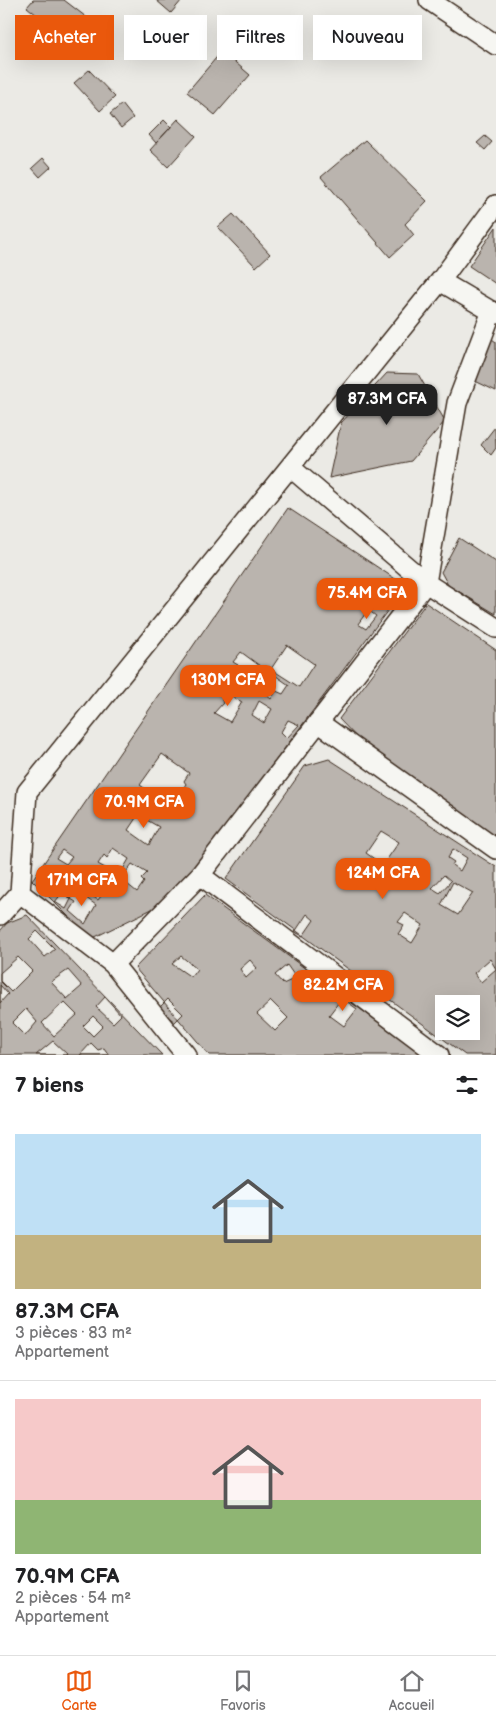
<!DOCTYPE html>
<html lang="fr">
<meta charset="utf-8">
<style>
:root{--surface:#fff;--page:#f6f6f6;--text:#202124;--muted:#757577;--line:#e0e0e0;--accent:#ea580c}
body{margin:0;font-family:"Balsamiq Sans",sans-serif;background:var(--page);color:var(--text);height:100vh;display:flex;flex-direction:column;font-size:19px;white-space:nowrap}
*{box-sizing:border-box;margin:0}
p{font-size:16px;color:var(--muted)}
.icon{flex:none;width:28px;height:28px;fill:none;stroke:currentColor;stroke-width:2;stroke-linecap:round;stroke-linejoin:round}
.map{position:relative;height:1055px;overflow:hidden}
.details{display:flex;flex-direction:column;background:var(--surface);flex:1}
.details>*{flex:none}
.top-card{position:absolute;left:15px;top:15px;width:466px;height:45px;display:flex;gap:10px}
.buttons{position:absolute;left:435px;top:995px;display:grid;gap:10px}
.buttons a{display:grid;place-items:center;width:45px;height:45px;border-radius:0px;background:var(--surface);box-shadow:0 5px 20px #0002;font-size:25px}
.price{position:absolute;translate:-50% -42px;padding:0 11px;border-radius:10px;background:var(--accent);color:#fff;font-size:16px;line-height:32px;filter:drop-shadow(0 1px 2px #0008)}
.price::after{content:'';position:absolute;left:50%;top:30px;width:15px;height:11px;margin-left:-8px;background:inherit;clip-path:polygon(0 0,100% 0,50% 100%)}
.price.current{background:#222;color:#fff}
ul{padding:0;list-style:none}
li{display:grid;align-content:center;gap:10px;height:265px;padding:0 15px}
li+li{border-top:1px solid var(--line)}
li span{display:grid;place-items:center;height:155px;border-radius:0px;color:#555}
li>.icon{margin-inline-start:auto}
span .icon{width:90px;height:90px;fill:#fffc;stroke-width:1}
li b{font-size:21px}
h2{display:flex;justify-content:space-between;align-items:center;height:60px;padding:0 15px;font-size:21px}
.pill{padding:0 18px;border-radius:0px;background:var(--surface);box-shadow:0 5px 20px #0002;font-size:18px;line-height:45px}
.pill.current{background:var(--accent);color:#fff}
.dock{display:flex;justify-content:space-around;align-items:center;height:70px;border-top:1px solid var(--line);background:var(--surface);font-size:14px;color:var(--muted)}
.dock a{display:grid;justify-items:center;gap:2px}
.dock .current{color:var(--accent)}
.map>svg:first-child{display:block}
</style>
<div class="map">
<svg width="496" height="1055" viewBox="0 0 496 1055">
<rect width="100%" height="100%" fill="#ebeae5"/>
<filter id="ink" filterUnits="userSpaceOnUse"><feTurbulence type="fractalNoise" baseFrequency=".02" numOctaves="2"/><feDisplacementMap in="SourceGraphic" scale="10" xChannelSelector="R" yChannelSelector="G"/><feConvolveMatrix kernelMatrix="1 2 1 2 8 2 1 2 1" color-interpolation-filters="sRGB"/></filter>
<g filter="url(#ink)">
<path fill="#bab4ae" stroke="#3b2a1e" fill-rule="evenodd" d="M33 0H64L90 20 72 43 27 7Z
M156 0H182L171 13Z
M222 51 250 75 215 115 187 92Z
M89 70 115 97 100 111 74 83Z
M122 104 133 118 121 128 110 114Z
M178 119 196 136 168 167 150 150Z
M164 120 171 127 156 143 149 135Z
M485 136 492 142 485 150 477 143Z
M365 140 427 201 405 224 414 235 390 257 321 177Z
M43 158 51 167 40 177 32 168Z
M233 214 270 254 256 267 218 227Z
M496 227V284L469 266Z
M492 339 496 342V391L473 380Z
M387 373 418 374 445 421 411 461 329 478 341 423Z
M495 427 496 448 491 455 481 445Z
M288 508 406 586 193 871 154 908 91 939 32 880Z
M459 538 496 562V614L448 585 441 572Z
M426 603 496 650V840L362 743 339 719Z
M368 610 376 616 366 629 358 624Z
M287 645 314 664 299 687 271 669Z
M241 652 264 669 248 691 229 676 238 665 233 662Z
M269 671 289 685 283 694 276 691 271 699 259 689Z
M225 692 242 702 230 722 214 713 223 703 222 700Z
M259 701 272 709 264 723 252 715Z
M288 720 299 725 287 738 281 732Z
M162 754 189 773 184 781 186 784 175 799 171 796 166 804 140 785Z
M329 759 496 867V1055H465L226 879 305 766ZM444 1004H471V1031H444Z
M138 815 159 827 149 845 128 830Z
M381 831 399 842 383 865 366 853Z
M113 848 129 859 119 876 98 864 104 855 107 858Z
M453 849 467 858 460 871 452 865 454 862 448 858Z
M62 850 72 857 66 864 56 858Z
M132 864 147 873 141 879 144 882 137 892 121 879Z
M94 869 112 881 98 900 79 887Z
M444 875 451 881 440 893 432 888Z
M453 882 473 893 458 915 441 905Z
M69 884 76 891 68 898 71 899 66 909 55 902Z
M76 891 96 905 85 924 70 911 76 902 71 899Z
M205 895 423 1055H209L135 968Z
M405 913 423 925 412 943 398 934 404 925 398 922Z
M307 914 314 920 303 936 295 932Z
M27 915 162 1055H0V931L7 923Z
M37 931 55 949 45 957 29 939Z
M181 956 197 969 191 977 172 964Z
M18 957 32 971 11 992 0 981V973Z
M490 959 496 969 481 982 474 973Z
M250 960 257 968 246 978 240 969Z
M287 965 296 978 283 984 275 975Z
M68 970 82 986 67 999 51 982Z
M0 985 8 994 0 1003Z
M105 997 121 1015 113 1023 96 1007Z
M342 998 357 1009 344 1026 329 1015Z
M168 999 183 1014 175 1022 158 1009Z
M271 1001 288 1018 275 1031 257 1014Z
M64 1002 77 1015 54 1036 42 1023Z
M26 1009 37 1022 25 1036 12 1023Z
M93 1016 103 1026 93 1036 83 1026Z
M53 1041 68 1055H36Z
M91 1043 98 1050 104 1048 109 1055H80Z"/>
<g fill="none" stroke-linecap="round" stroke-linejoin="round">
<g stroke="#3b2a1e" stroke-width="22">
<path id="minor" d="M429 0 496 45
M440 281 496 314
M290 467 426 583 496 628
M318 722 496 849
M200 875 439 1055
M20 893 113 964 186 1055
M0 915 20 893 27 792 440 281 496 205
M113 964 200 875 426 583 457 403 492 311"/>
</g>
<use href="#minor" stroke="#f6f6f2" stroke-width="19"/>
</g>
</g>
</svg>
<div class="buttons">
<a><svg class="icon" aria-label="layers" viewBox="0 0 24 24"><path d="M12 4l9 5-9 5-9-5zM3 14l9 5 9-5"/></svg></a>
</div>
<b class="price current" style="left:387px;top:426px">87.3M CFA</b>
<b class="price" style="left:367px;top:620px">75.4M CFA</b>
<b class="price" style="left:228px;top:707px">130M CFA</b>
<b class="price" style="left:144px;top:829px">70.9M CFA</b>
<b class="price" style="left:383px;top:900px">124M CFA</b>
<b class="price" style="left:82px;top:907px">171M CFA</b>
<b class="price" style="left:343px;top:1012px">82.2M CFA</b>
<div class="top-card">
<a class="pill current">Acheter</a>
<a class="pill">Louer</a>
<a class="pill">Filtres</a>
<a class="pill">Nouveau</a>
</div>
</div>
<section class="details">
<h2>7 biens<svg class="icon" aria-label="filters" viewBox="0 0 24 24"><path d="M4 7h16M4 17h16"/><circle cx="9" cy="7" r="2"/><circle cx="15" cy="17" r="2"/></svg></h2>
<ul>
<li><span style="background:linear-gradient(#bfe0f5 65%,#c2b280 0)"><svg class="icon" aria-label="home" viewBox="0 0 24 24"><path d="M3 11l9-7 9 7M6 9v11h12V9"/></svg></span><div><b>87.3M CFA</b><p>3 pièces · 83 m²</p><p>Appartement</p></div></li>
<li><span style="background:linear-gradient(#f6c9c9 65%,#8fb573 0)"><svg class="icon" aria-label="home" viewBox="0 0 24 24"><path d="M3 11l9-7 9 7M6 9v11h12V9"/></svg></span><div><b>70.9M CFA</b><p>2 pièces · 54 m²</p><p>Appartement</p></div></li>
</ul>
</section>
<nav class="dock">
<a class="current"><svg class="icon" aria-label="map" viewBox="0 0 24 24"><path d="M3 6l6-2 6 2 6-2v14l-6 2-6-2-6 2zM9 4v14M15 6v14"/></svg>Carte</a>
<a><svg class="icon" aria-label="saved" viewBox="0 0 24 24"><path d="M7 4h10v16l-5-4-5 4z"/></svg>Favoris</a>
<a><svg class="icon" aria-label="home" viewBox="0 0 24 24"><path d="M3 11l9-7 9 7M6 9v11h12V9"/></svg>Accueil</a>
</nav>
